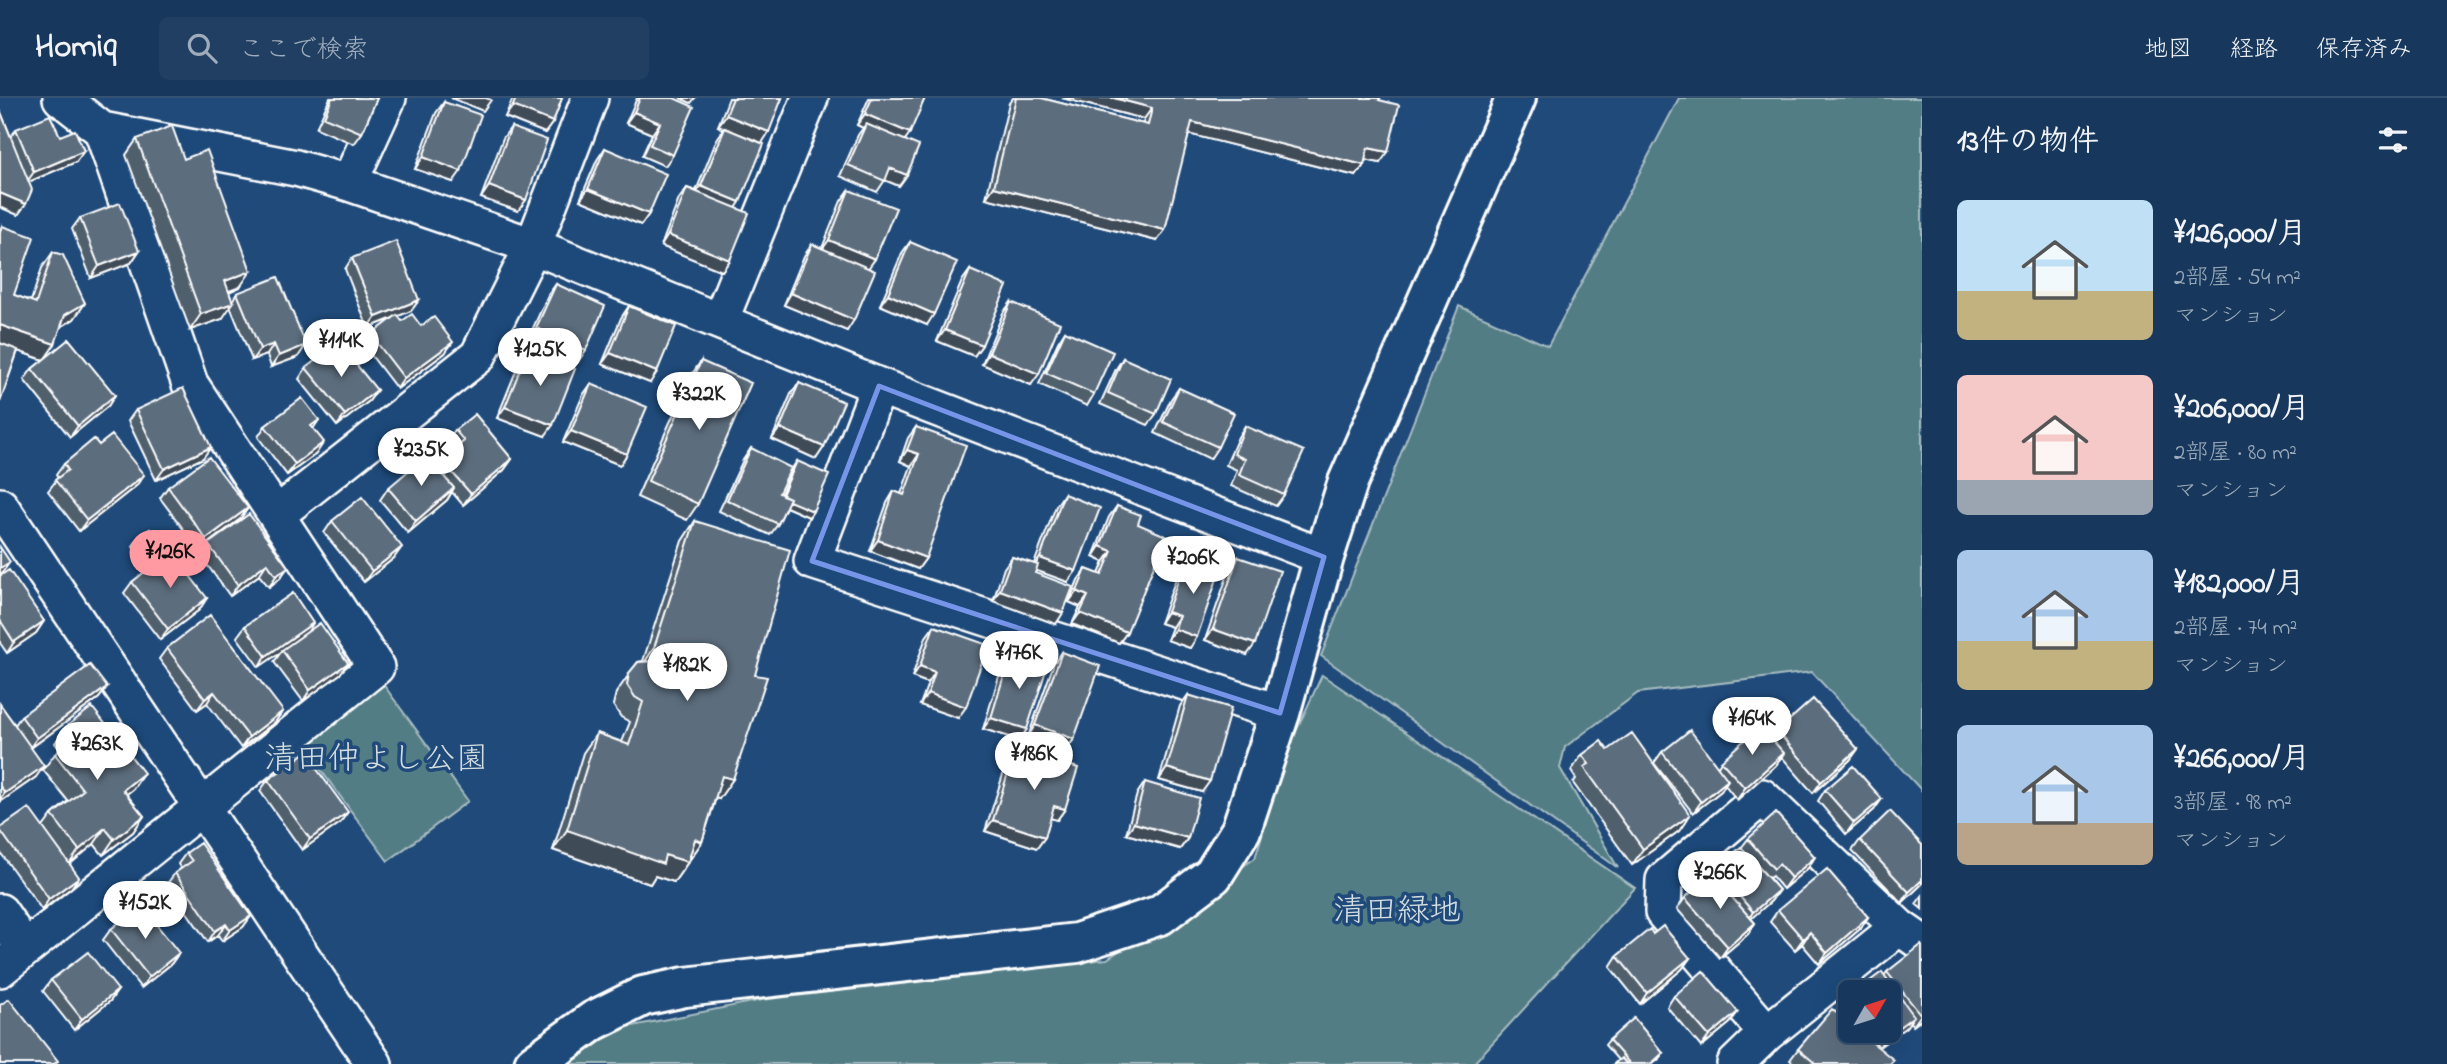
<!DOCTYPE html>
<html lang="ja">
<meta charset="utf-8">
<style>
:root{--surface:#17385c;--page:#203f62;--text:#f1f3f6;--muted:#9eacbb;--line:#365272;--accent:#ff9aa2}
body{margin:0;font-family:"Indie Flower","Klee One",sans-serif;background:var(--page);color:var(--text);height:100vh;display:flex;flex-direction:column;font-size:26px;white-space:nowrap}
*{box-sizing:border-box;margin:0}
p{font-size:23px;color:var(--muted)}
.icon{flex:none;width:38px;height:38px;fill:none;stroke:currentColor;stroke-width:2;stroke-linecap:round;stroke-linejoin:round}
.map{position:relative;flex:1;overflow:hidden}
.panel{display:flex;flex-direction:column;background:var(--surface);width:525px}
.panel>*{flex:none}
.needle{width:46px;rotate:51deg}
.buttons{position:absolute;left:1838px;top:882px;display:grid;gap:14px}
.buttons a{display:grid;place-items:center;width:63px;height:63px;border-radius:10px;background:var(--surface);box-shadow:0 7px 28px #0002,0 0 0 2px var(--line);font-size:35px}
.price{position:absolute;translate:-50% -60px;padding:0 16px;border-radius:24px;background:#fff;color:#222;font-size:23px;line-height:46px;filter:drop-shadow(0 2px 4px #0008)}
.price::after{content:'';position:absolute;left:50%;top:42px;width:21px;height:16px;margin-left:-10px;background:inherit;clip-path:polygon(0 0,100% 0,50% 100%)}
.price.selected{background:var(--accent);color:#111}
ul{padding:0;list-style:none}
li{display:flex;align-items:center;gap:21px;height:175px;padding:0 35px}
li span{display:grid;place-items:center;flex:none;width:196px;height:140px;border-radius:10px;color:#555}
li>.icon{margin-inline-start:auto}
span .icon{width:84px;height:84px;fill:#fffc;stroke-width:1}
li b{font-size:30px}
h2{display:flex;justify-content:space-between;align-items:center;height:84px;padding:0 35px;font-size:30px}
header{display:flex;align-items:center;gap:42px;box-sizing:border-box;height:98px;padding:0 35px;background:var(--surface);border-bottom:2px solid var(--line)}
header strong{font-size:33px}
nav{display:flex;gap:38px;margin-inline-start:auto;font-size:24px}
.search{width:490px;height:63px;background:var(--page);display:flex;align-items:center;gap:18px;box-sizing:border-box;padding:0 24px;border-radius:10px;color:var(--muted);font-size:26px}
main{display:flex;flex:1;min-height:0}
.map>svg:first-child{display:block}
</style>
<header>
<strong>Homiq</strong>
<div class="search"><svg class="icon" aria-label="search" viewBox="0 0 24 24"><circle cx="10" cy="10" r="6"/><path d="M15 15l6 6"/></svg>ここで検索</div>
<nav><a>地図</a><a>経路</a><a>保存済み</a></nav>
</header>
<main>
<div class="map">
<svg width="1922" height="966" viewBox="0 0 1922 966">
<rect width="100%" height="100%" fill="#1f4a7a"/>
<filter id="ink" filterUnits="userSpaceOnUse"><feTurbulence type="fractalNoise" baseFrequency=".0143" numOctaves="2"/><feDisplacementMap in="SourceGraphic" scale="14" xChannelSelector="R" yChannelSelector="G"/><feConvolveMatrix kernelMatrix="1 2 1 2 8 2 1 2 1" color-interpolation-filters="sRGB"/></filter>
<g filter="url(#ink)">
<path fill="#537d85" stroke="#a9bec2" stroke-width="2" d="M1679 0H1922V693L1812 574 1638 595 1565 649 1560 670 1618 770 1321 558 1459 208 1548 248Z
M1322 577 1635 790 1473 966H569L608 933 826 889 1107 861 1255 760 1288 651Z
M383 586 468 703 388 763 303 648Z"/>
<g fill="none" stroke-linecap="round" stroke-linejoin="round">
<g stroke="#fff" stroke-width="40">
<path id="street" d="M61 0 102 32 296 70 349 85 533 148 879 288 1324 459
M349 85 388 0
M720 223 810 0
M879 288 812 463 1280 615
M0 408 374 966
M276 417 478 258 533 148 590 0
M0 814 25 851
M0 871 376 569 190 286 102 32
M1767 935 1663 814 1664 782 1762 699 1899 829
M1735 966 1767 935 1899 829 1922 845"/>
</g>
<g stroke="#fff" stroke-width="44">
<path id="secondary" d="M534 966 593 923 643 898 685 889 1077 845 1160 817 1213 777 1241 732 1280 615 1324 459 1348 384 1516 0"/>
</g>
<use href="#street" stroke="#1f4a7a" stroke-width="35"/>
<use href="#secondary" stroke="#1f4a7a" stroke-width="38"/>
</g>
<path fill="#4f5e6c" stroke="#fff" stroke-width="2" d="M330 0H377L362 35 354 46 316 30Z
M513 0H562L553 24 545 35 505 19Z
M637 0H674L673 57 665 68 642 58 652 36 626 25Z
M729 0H782L762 45 736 110 730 162 722 173 661 148 679 101 687 90 696 93 717 41 724 31 718 28Z
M869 0H925L905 42 907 77 899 88 885 82 877 94 840 78 858 37 863 30 857 27Z
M1013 0H1041L1143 26 1144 21 1062 0H1380V65L1365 62 1364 67 1356 78 1189 36 1157 143 986 100 1009 5Z
M444 4 453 84 415 71 436 15Z
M0 12 11 39 16 31 60 38 76 64 28 84 18 117 0 109Z
M511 29 518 113 481 100 503 40Z
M137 41 184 61 240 189 229 194 232 203 237 195 298 259 271 269 267 257 252 262 230 208 222 221 190 232 126 57Z
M605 50 649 116 641 127 580 102 597 62Z
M849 92 875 161 868 170 847 233 784 207 804 158 812 146 822 150 841 103Z
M80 120 139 153 131 165 91 180 72 131Z
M2 128 14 197 31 203 42 170 53 154 85 205 74 221 61 229 45 260 115 297 108 308 70 339 24 282 32 271 43 262 18 253 0 304V131Z
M910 144 927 227 880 207 902 155Z
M352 160 419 202 411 213 398 218 402 223 421 228 445 255 397 291 364 248 371 237 394 220 368 230 345 171Z
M970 172 982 247 974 258 937 243 962 183Z
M556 186 586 252 578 264 528 241 548 197Z
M1011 204 1031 287 982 266 1003 215Z
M629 208 650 285 602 266 621 220Z
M1065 233 1094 296 1087 308 1039 286 1058 244Z
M528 252 545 338 497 320 520 263Z
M1123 260 1156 316 1148 327 1100 306 1116 271Z
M701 263 698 406 687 422 637 399 690 279Z
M306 270 377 292 369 303 337 328 299 281Z
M799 285 824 349 816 361 772 341 791 296Z
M591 286 627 356 620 367 563 344 583 297Z
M1179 290 1218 349 1210 361 1155 335 1171 301Z
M136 312 203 360 156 382 128 323Z
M319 322 313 331 316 356 287 377 258 339 265 328Z
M1245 328 1284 397 1276 408 1231 388 1237 372 1226 367 1238 339Z
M916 329 926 460 918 471 870 453 887 405 894 393 901 396 911 368 900 363 908 340Z
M455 332 512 361 504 372 463 407 452 394 447 402 408 435 380 402 388 390 445 379 452 370 446 362 453 351 447 343Z
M99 347 136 388 79 433 48 393 58 380 56 377 64 366Z
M751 350 779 395 781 396 793 369 797 363 813 413 809 419 786 409 778 426 770 437 719 413 743 362Z
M168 389 248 410 240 421 199 452 160 400Z
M1064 396 1068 484 1036 472 1035 475 1056 526 993 503 1004 470 1012 459 1034 466 1056 408Z
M1117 408 1138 426 1127 534 1119 545 1072 526 1080 509 1069 504 1078 482 1086 471 1099 476 1104 464 1093 459 1109 419Z
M332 423 394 460 364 484 324 435Z
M695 423 719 701 716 700 702 744 674 784 655 778 650 786 553 752 583 655 597 635 622 644 630 624 621 619 613 607 616 595 638 564 643 563 682 443Z
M137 442 162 447 158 453 144 463 133 448Z
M208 446 288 469 280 480 269 489 259 477 230 498 200 457Z
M1238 459 1247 557 1205 542 1230 470Z
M1186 460 1190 550 1167 542 1172 529 1160 525 1179 472Z
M0 478 44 523 36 535 7 555 0 545Z
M132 484 207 500 199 512 160 542 124 495Z
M245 528 307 535 340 576 303 603 274 564 281 554 259 569 237 539Z
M934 528 958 620 920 607 928 585 912 579 926 539Z
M167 550 275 624 241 650 207 605 197 612 159 561Z
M1011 554 1027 631 1020 642 983 631 1003 565Z
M1062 554 1074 641 1066 652 1028 639 1054 565Z
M107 589 99 600 31 650 36 679 0 704V606L15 627 21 618Z
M1188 597 1202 694 1159 682 1180 608Z
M66 629 133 691 126 696 144 718 133 734 103 757 94 746 70 766 71 790 42 812 0 754V730L43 729 52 717 68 703 43 672 55 656 60 652 55 645Z
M1777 633 1858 651 1850 662 1813 695 1782 659 1776 667 1737 702 1725 687 1721 693 1693 715 1654 665 1662 654 1718 668 1721 663 1771 641Z
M1016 650 1065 711 1057 722 1050 720 1045 739 1037 750 985 733 1008 661Z
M1608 652 1690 717 1679 733 1632 767 1573 685 1576 681 1571 673 1582 657Z
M268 682 340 725 302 752 260 693Z
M1145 684 1188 740 1180 751 1126 736 1137 696Z
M1825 692 1874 712 1846 736 1818 703Z
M1748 741 1808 770 1783 791 1772 778 1769 780 1779 792 1771 803 1751 820 1755 825 1748 836 1720 860 1677 811 1685 800 1712 776 1716 771 1741 750Z
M1860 742 1922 747V786L1902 805 1852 753Z
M186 755 251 818 243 829 222 843 218 837 208 844 167 786 175 775 181 771 178 766Z
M1922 798V811L1916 806Z
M1778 812 1868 819 1861 830 1819 866 1802 846 1795 852 1770 824Z
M111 831 179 855 171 866 141 890 103 842Z
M1922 849V921L1913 928 1910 924 1906 929 1879 949 1867 933H1888L1884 878 1887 874Z
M1617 858 1690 860 1682 871 1640 906 1610 869Z
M51 882 118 892 110 903 74 932 43 893Z
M1674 898 1730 925 1701 949 1667 909Z
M1609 942 1663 955 1659 961 1653 966H1614L1618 962 1605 947Z
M1798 951 1891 966H1795L1790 962Z"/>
<path fill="#404c58" stroke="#fff" stroke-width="2" d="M451 0H486L491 2 483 13Z
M680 0H695L691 5Z
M1062 0H1114L1152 10 1144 21Z
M513 8 553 24 545 35 505 19Z
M634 14 660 25 652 36 626 25Z
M865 16 910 35 902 46 866 26 863 30 857 27Z
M726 17 769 34 762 45 718 28Z
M1192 24 1364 67 1356 78 1184 35Z
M1368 50 1388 54 1380 65 1360 61Z
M84 53 76 64 26 85 34 74Z
M423 59 461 73 453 84 415 71Z
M890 70 907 77 899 88 882 81Z
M489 88 526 102 518 113 481 100Z
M701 88 740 104 733 115 693 100Z
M994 89 1165 132 1157 143 986 100Z
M588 91 649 116 641 127 580 102Z
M0 95 26 106 18 117 0 109Z
M668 137 730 162 722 173 661 148Z
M829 142 875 161 867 172 821 153Z
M139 153 131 165 91 180 99 168Z
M251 173 240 189 213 199 225 183Z
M791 195 854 222 847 233 784 207Z
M888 196 934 216 927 227 880 207Z
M419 202 411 213 368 230 376 219Z
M85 205 74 221 54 233 65 217Z
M233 205 222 221 190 232 201 216Z
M0 227 55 246 44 262 0 247Z
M945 232 982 247 974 258 937 243Z
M453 244 445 255 397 291 404 280Z
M274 246 267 257 252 262 260 251Z
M306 247 298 259 271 269 279 258Z
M610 255 657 274 650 285 602 266Z
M989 255 1039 276 1031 287 982 266Z
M377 292 369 303 337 328 345 317Z
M115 297 108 308 70 339 78 328Z
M505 309 553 327 545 338 497 320Z
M780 330 824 349 816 361 772 341Z
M571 333 627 356 620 367 563 344Z
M324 344 316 356 287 377 295 366Z
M211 349 203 360 156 382 164 371Z
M907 352 919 356 911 368 900 363Z
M512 361 504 372 463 407 471 396Z
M144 377 136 388 79 433 87 422Z
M454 390 447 402 408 435 416 423Z
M781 399 813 413 809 419 777 405Z
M248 410 240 421 199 452 206 441Z
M878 442 926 460 918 471 870 453Z
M162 447 158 453 144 463 148 458Z
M1100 448 1112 453 1104 464 1093 459Z
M402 449 394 460 364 484 372 473Z
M1040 460 1076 473 1068 484 1032 471Z
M10 464 2 475 0 476V470Z
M267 465 259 477 230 498 238 487Z
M288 469 280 480 269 489 276 478Z
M1000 492 1063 515 1056 526 993 503Z
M1077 493 1088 498 1080 509 1069 504Z
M207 500 199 512 160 542 168 531Z
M1167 514 1179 518 1172 529 1160 525Z
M1080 515 1127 534 1119 545 1072 526Z
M44 523 36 535 7 555 14 544Z
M313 525 306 537 259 569 266 558Z
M1175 531 1197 539 1190 550 1167 542Z
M1213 531 1255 546 1247 557 1205 542Z
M654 550 662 553 648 573 641 570Z
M348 565 340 576 303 603 310 592Z
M920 568 935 574 928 585 912 579Z
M107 589 99 600 29 651 37 640Z
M214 594 207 605 197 612 205 601Z
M928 595 966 609 958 620 920 607Z
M283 613 275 624 241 650 249 639Z
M991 620 1027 631 1020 642 983 631Z
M1035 627 1074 641 1066 652 1028 639Z
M1858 651 1850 662 1813 695 1821 684Z
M1784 655 1776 667 1737 702 1745 690Z
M44 668 36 679 0 704V702L5 695Z
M1167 670 1210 683 1202 694 1159 682Z
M144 675 133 691 112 708 123 692Z
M722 678 733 681 719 701 708 698Z
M1728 682 1721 693 1693 715 1701 704Z
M1882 701 1874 712 1846 736 1854 725Z
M1054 708 1065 711 1057 722 1046 719Z
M348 714 340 725 302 752 310 741Z
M1690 717 1679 733 1632 767 1643 751Z
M144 718 133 734 103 757 114 741Z
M993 722 1045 739 1037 750 985 733Z
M1134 725 1188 740 1180 751 1126 736Z
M105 730 94 746 68 768 79 752Z
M567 732 665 757 688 764 674 784 655 778 650 786 553 752Z
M695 741 702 744 688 764Z
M1815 759 1808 770 1783 791 1791 780Z
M79 779 71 790 42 812 49 801Z
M1922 782V786L1902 805 1909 794Z
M1779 792 1771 803 1746 825 1753 814Z
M251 818 243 829 222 843 230 832Z
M1868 819 1861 830 1819 866 1827 855Z
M1755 825 1748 836 1720 860 1728 849Z
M226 826 218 837 208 844 215 833Z
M1810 834 1802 846 1795 852 1803 841Z
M179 855 171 866 141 890 149 879Z
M1690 860 1682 871 1640 906 1647 895Z
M118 892 110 903 74 932 82 921Z
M1738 914 1730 925 1701 949 1709 938Z
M1922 916V921L1913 928 1921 917Z
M1914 918 1906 929 1879 949 1887 938Z"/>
<path fill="#5c6d7d" stroke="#fff" stroke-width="2" d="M332 0H377L362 35 324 19Z
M516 0H562L553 24 513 8Z
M640 0H674L694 9 673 57 650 47 660 25 634 14Z
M733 0H782L769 34 726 17Z
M872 0H925L910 35 865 16Z
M1016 0H1041L1148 27 1152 10 1114 0H1380L1379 2 1399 7 1388 54 1368 50 1364 67 1192 24 1165 132 994 89Z
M444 4 481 17 461 73 423 59Z
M0 12 32 92 26 106 0 95Z
M50 17 60 38 75 32 84 53 34 74 16 31Z
M866 26 919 48 907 77 890 70 885 83 848 67Z
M172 28 184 61 207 52 251 173 225 183 233 205 201 216 137 41Z
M511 29 547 42 526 102 489 88Z
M725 30 764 46 740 104 701 88Z
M605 50 666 76 649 116 588 91Z
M687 90 749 115 730 162 668 137Z
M849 92 896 110 875 161 829 142Z
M120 105 139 153 99 168 80 120Z
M2 128 34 139 14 197 36 205 53 154 63 157 85 205 65 217 55 246 0 227V134Z
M396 143 419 202 376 219 352 160Z
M910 144 957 164 934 216 888 196Z
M812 146 875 173 854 222 791 195Z
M970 172 1007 188 982 247 945 232Z
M278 179 306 247 279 258 274 246 260 251 237 195Z
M556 186 605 208 586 252 536 230Z
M1011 204 1060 225 1039 276 989 255Z
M629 208 676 228 657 274 610 255Z
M412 216 421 228 434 219 453 244 404 280 371 237 397 217 402 223Z
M1065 233 1113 254 1094 296 1046 275Z
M69 241 115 297 78 328 32 271Z
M338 244 377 292 345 317 306 270Z
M0 245 18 252 0 304Z
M528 252 575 271 553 327 505 309Z
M1123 260 1171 281 1156 316 1108 295Z
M701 263 751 285 698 406 648 383Z
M799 285 844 304 824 349 780 330Z
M591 286 647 309 627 356 571 333Z
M183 290 211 349 164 371 136 312Z
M1179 290 1234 315 1218 349 1163 324Z
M302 300 319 322 311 328 324 344 295 366 265 328Z
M475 316 512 361 471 396 450 372 462 362 454 351 464 343 455 332Z
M1245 328 1304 353 1284 397 1239 377 1245 361 1234 356Z
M916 329 966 347 926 460 878 442 894 393 904 397 919 356 907 352Z
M112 337 144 377 87 422 55 382 68 372 64 366 94 341 99 347Z
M751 350 791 370 779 395 790 400 778 426 727 402Z
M426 358 454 390 416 423 388 390Z
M209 359 248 410 206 441 168 389Z
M797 363 829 377 813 413 789 403 790 400 782 397Z
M1064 396 1100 410 1076 473 1040 460Z
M362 399 402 449 372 473 332 423Z
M1117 408 1141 417 1138 426 1166 438 1127 534 1080 515 1088 498 1077 493 1086 471 1102 477 1112 453 1100 448Z
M249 416 288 469 276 478 267 465 238 487 208 446Z
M695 423 790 452 755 577 767 579 733 681 722 678 702 744 695 741 688 764 665 757 663 766 567 732 597 635 629 647 643 604 635 599 627 587 629 575 638 564 657 563 662 553 654 550Z
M150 431 162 447 148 458 137 442Z
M0 449 10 464 0 470Z
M171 453 207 500 168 531 132 484Z
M1012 459 1038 467 1035 475 1073 489 1063 515 1000 492Z
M1238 459 1280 473 1255 546 1213 531Z
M1186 460 1220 472 1197 539 1175 531 1179 518 1167 514Z
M9 472 44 523 14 544 0 522V478Z
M293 495 313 525 266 558 245 528Z
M210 517 283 613 249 639 214 594 205 601 167 550Z
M320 525 348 565 310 592 282 552Z
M934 528 988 547 966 609 928 595 935 574 920 568Z
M1011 554 1048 566 1027 631 991 620Z
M1062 554 1100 568 1074 641 1035 627Z
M90 567 107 589 37 640 21 618Z
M1188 597 1231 610 1210 683 1167 670Z
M1813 601 1858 651 1821 684 1777 633Z
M0 606 44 668 5 695 0 688Z
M92 609 144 675 123 692 144 718 114 741 105 730 79 752 52 717 83 692 55 656 75 640 66 629Z
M1760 628 1784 655 1745 690 1721 663Z
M1690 632 1728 682 1701 704 1662 654Z
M1632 635 1690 717 1643 751 1584 669 1589 666 1582 657 1601 643 1608 652Z
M1016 650 1078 670 1065 711 1054 708 1045 739 993 722Z
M305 655 348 714 310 741 268 682Z
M1853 668 1882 701 1854 725 1825 692Z
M1145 684 1199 700 1188 740 1134 725Z
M29 710 79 779 49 801 0 732V730Z
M1890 713 1922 747V782L1909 794 1860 742Z
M1776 715 1815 759 1791 780 1779 766 1774 771 1748 741Z
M200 745 251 818 230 832 226 826 215 833 175 775 192 763 186 755Z
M1741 749 1779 792 1753 814 1716 771Z
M1827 771 1868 819 1827 855 1810 834 1803 841 1778 812Z
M1711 776 1755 825 1728 849 1685 800Z
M141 807 179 855 149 879 111 831Z
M1663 828 1690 860 1647 895 1617 858 1650 831 1653 836Z
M1921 847 1922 849V916L1921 917 1887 874Z
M88 854 118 892 82 921 51 882Z
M1703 873 1738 914 1709 938 1674 898Z
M1882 874 1914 918 1887 938 1884 933H1888V894H1855Z
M9 901 58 963 54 966H0V907Z
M1832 911 1850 926V933H1858L1894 962 1890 966H1816L1798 951Z
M1634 920 1663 955 1651 966H1630L1609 942Z
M1621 960 1627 966H1614Z"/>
</g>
<path fill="none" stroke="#7795e8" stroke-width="5" stroke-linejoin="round" d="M879 288 1324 459 1280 615 812 463Z"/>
<g text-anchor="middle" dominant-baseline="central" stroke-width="7" stroke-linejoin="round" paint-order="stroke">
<g font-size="32" fill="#d4dee0" stroke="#1f4a7a">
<text x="376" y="662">清田仲よし公園</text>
<text x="1397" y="814">清田緑地</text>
</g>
</g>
</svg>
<div class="buttons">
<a><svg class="needle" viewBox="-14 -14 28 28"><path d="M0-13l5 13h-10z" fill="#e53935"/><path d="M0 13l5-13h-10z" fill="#9eacbb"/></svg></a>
</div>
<b class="price" style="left:341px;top:281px">¥114K</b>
<b class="price" style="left:540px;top:290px">¥125K</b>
<b class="price" style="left:699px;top:334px">¥322K</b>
<b class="price" style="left:421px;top:390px">¥235K</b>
<b class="price selected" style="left:170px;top:492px">¥126K</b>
<b class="price" style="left:1193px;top:498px">¥206K</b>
<b class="price" style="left:1019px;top:593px">¥176K</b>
<b class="price" style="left:687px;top:605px">¥182K</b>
<b class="price" style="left:1752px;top:659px">¥164K</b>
<b class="price" style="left:97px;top:684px">¥263K</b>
<b class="price" style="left:1034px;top:694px">¥186K</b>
<b class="price" style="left:1720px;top:813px">¥266K</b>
<b class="price" style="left:145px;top:843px">¥152K</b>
</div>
<section class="panel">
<h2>13件の物件<svg class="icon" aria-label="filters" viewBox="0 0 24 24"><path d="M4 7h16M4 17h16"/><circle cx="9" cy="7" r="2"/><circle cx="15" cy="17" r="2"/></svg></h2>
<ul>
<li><span style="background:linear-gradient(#bfe0f5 65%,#c2b280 0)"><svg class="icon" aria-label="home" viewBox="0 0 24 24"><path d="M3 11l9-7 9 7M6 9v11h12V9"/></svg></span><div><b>¥126,000/月</b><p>2部屋 · 54 m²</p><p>マンション</p></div></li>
<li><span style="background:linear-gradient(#f6c9c9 75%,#9aa5b1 0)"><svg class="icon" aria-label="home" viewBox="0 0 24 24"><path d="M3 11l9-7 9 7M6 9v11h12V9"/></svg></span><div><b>¥206,000/月</b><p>2部屋 · 80 m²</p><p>マンション</p></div></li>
<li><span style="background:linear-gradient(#a9c7e8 65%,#c2b280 0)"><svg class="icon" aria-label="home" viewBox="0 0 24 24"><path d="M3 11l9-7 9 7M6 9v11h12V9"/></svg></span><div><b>¥182,000/月</b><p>2部屋 · 74 m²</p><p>マンション</p></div></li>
<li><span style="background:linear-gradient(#a9c7e8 70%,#b9a48a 0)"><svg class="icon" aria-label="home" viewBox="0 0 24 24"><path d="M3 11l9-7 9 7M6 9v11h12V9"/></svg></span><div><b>¥266,000/月</b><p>3部屋 · 98 m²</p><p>マンション</p></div></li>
</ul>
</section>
</main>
